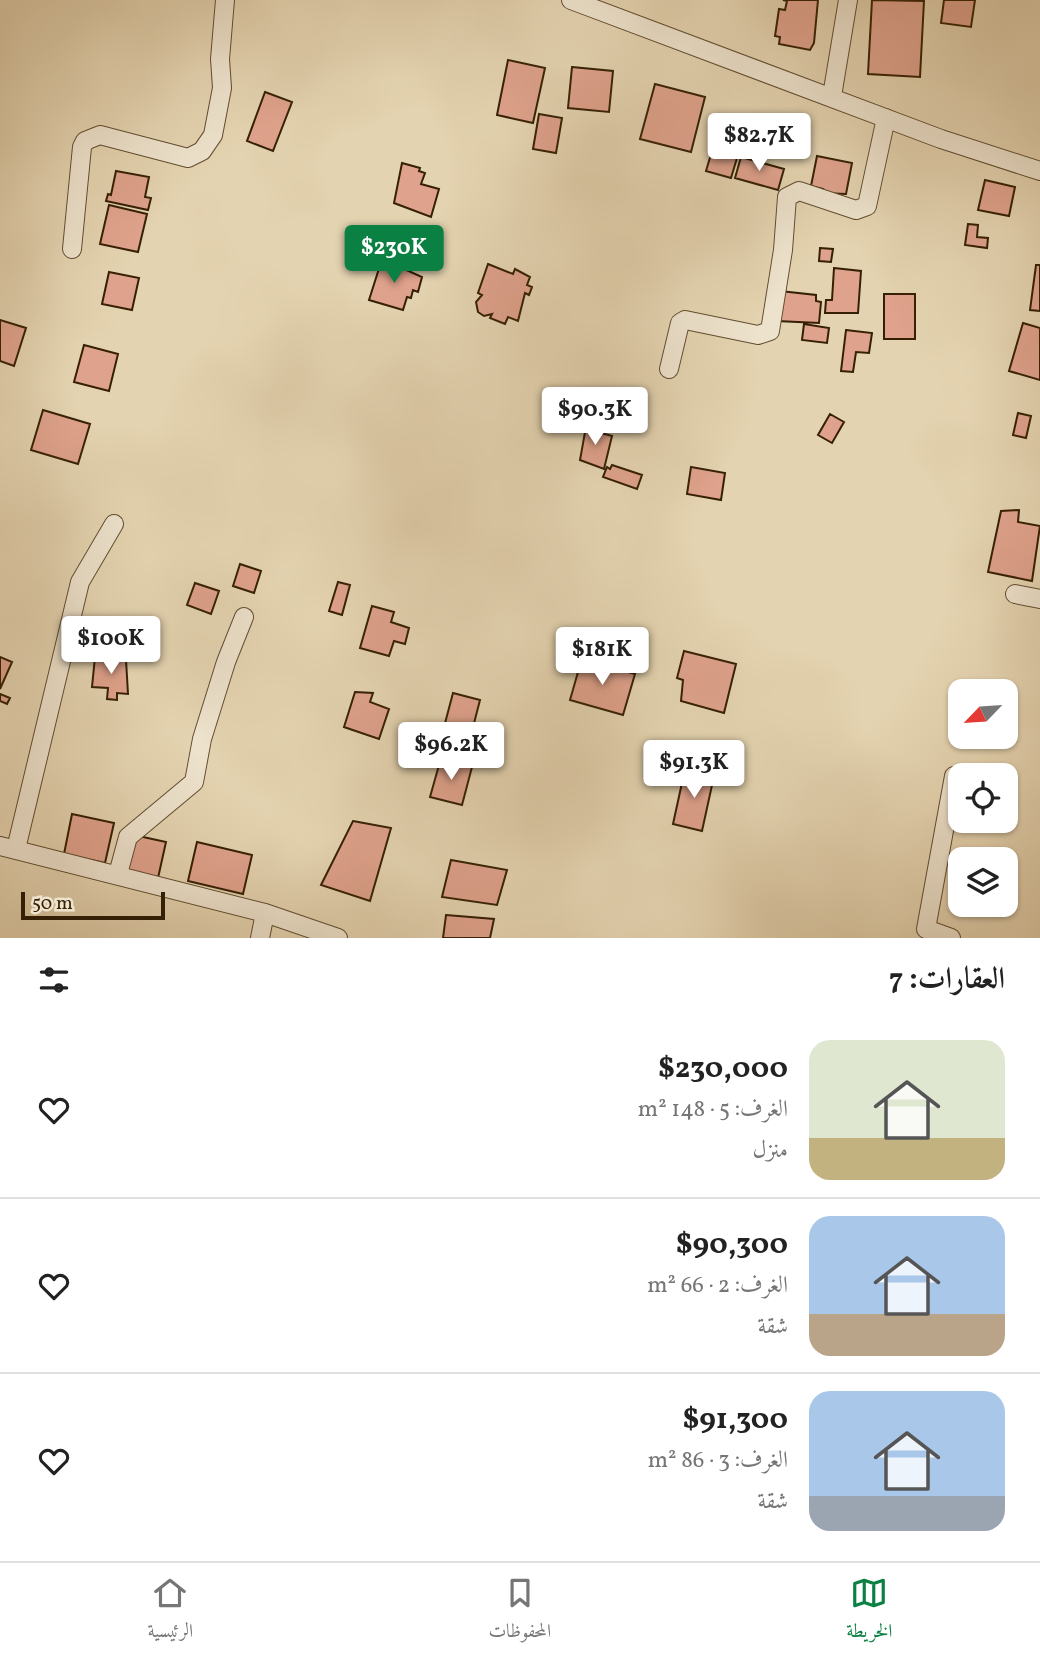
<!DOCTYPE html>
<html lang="ar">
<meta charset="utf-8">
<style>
:root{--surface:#fff;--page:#f6f6f6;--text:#222;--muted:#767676;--line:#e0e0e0;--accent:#0b8043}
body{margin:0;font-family:Vollkorn,Amiri,serif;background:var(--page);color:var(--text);direction:rtl;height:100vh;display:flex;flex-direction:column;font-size:26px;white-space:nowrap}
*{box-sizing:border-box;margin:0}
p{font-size:23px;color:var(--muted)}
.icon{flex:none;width:38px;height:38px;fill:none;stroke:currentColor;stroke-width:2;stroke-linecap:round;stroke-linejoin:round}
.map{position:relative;height:938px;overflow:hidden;direction:ltr}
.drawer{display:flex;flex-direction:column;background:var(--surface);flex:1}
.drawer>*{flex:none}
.needle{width:46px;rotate:245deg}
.fabs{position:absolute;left:948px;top:679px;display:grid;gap:14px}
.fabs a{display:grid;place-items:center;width:70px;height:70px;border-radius:14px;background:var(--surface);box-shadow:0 2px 5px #0004;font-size:35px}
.scale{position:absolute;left:21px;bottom:18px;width:144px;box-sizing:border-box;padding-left:7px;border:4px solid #362005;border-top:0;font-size:19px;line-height:24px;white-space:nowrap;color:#362005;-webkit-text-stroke:5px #ede2cc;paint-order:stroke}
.price{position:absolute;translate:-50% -60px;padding:0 16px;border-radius:7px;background:#fff;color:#222;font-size:23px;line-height:46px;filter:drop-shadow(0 2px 4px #0008)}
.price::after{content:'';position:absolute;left:50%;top:42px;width:21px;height:16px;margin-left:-10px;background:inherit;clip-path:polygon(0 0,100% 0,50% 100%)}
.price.on{background:var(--accent);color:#fff}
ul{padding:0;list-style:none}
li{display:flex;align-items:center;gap:21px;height:175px;padding:0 35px}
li+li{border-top:2px solid var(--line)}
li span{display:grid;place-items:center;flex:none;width:196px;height:140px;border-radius:21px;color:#555}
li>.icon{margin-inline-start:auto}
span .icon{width:84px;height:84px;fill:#fffc;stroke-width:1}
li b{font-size:30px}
h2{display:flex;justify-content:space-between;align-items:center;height:84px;padding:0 35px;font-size:30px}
.tabs{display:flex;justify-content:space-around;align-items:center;height:98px;border-top:2px solid var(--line);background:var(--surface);font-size:19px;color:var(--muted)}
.tabs a{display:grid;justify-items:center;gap:4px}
.tabs .on{color:var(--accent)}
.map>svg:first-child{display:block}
</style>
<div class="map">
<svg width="1040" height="938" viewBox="0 0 1040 938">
<rect width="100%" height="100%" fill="#e4d3b0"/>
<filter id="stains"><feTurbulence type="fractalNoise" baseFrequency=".00286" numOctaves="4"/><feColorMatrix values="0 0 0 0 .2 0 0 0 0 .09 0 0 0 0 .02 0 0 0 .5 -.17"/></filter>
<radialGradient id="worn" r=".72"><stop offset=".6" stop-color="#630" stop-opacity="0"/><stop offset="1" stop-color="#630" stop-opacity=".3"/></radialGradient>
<path fill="#dfa28c" stroke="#362005" stroke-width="2" d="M818 0 814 43 810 50 779 44 780 37 775 36 779 9 785 10 787 1 783 0Z
M872 0 924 1 920 77 868 74Z
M944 0H975L971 27 941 23Z
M508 60 545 68 533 123 497 115Z
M572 67 613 71 609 112 568 108Z
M655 84 705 97 691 152 640 139Z
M265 92 292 102 273 151 247 141Z
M539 114 562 118 556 153 533 149Z
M715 141 740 148 731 178 706 171Z
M817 156 852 163 846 194 822 193 823 189 811 186Z
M741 157 784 169 778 190 735 178Z
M402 163 420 168 419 171 425 173 421 184 439 189 431 217 394 203Z
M116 171 149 177 145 197 151 198 148 210 106 201 108 194 111 195Z
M985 180 1015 187 1009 216 978 210Z
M109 205 147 214 138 252 100 244Z
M968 224 978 225 977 237 988 238 987 248 965 245Z
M820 248 833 249 831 262 819 261Z
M382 259 422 277 418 292 413 290 411 298 407 297 403 310 369 300Z
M488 264 513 274 515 269 530 277 527 285 532 287 529 295 525 293 518 321 508 317 505 324 490 318 492 314 484 316 478 312 476 302 482 295 478 293Z
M1036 265H1040V311L1030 310Z
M834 268 861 271 858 313H825L826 300H832Z
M109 272 139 278 132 310 102 304Z
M780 291 816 295V301L821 302 819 323 777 321Z
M884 294H915V339H884Z
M0 320 26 328 14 366 0 361Z
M1023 323 1040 328V380L1009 371Z
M804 324 829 328 827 343 802 340Z
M846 330 872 333 869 353 856 352 853 372 841 371Z
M84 345 118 354 109 391 74 382Z
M43 410 90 424 78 464 31 450Z
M1018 413 1031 416 1026 438 1013 435Z
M830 414 844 422 832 443 818 435Z
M587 421 596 423 594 431 612 436 604 469 580 460Z
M612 465 642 475 637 489 603 477 607 467 610 469Z
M691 467 725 473 721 500 687 494Z
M1019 510 1018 522 1040 526 1032 581 988 572 1001 511Z
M240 564 261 571 254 593 233 586Z
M338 582 350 585 342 615 329 611Z
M195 583 219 591 211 614 187 605Z
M372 606 394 612 391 622 409 628 405 644 394 641 389 656 360 648Z
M94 622 133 625 131 648H127L126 659 94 657Z
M684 651 736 664 724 713 681 701 683 680 677 678Z
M0 657 12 662 0 689Z
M95 657 126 660 128 694 117 693V700L107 699 108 688 92 687Z
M582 658 635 674 623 715 570 700Z
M355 692 373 693 370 702 389 709 379 739 344 727Z
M453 693 480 700 471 735 444 727Z
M0 694 10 698 7 704 0 701Z
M441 758 472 767 462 805 430 797Z
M685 769 714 776 702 831 673 824Z
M72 814 114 823 105 863 64 854Z
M353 821 391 828 370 901 321 885Z
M134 835 166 842 158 878 127 871Z
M197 842 252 855 243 894 188 881Z
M451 860 507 870 497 905 442 897Z
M446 915 494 919 490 938H443Z"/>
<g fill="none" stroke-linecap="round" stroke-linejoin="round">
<g stroke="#624d30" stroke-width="20">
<path id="minor" d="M571 0 941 139 1040 171
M832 96 848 0
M72 249 82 147 85 141 100 135 188 158 202 151 213 135 222 88 220 59 225 0
M669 369 680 323 685 320 758 335 770 331 783 250 787 197 799 191 856 210 867 206 886 118
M1015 594 1040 599
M0 846 265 913 338 938
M16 849 80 582 114 524
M118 874 128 837 194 782 202 739 226 662 244 617
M260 938 265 913
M951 938 926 929 954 776"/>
</g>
<use href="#minor" stroke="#ede2cc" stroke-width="18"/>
</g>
<rect width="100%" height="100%" filter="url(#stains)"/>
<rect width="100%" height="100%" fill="url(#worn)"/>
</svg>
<div class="fabs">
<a><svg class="needle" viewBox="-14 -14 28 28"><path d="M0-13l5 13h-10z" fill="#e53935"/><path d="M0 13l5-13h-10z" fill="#767676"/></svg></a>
<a><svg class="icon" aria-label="locate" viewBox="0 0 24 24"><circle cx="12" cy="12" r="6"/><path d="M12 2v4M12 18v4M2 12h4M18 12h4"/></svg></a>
<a><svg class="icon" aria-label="layers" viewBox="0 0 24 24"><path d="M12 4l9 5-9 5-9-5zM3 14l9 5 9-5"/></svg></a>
</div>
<div class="scale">50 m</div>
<b class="price" style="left:759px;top:173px">$82.7K</b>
<b class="price on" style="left:394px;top:285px">$230K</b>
<b class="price" style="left:595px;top:447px">$90.3K</b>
<b class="price" style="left:111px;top:676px">$100K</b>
<b class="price" style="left:602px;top:687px">$181K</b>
<b class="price" style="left:451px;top:782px">$96.2K</b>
<b class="price" style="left:694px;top:800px">$91.3K</b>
</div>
<section class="drawer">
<h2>العقارات: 7<svg class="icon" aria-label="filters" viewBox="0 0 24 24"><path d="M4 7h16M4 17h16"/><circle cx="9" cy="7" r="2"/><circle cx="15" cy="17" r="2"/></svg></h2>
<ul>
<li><span style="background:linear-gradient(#dfe7d0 70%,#c2b280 0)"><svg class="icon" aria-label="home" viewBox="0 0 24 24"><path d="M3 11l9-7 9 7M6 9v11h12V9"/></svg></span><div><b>$230,000</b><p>الغرف: 5 · 148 m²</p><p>منزل</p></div><svg class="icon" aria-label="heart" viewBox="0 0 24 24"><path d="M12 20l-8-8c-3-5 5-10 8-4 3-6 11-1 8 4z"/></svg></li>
<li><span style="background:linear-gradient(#a9c7e8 70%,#b9a48a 0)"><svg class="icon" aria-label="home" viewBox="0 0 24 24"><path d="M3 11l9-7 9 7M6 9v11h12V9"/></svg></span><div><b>$90,300</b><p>الغرف: 2 · 66 m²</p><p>شقة</p></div><svg class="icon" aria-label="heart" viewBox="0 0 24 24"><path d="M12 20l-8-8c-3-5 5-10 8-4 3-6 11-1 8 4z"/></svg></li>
<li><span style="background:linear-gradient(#a9c7e8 75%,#9aa5b1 0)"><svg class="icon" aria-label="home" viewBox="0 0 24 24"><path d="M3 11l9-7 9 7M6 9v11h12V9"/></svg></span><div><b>$91,300</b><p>الغرف: 3 · 86 m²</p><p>شقة</p></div><svg class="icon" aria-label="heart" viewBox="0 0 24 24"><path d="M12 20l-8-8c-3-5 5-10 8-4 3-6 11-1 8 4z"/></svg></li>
</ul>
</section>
<nav class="tabs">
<a class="on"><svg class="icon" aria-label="map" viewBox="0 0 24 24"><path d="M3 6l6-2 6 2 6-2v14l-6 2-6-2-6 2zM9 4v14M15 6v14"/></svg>الخريطة</a>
<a><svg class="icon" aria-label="saved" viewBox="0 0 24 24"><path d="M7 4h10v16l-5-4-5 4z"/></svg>المحفوظات</a>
<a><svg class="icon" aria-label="home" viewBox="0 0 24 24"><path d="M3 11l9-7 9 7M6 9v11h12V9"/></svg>الرئيسية</a>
</nav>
